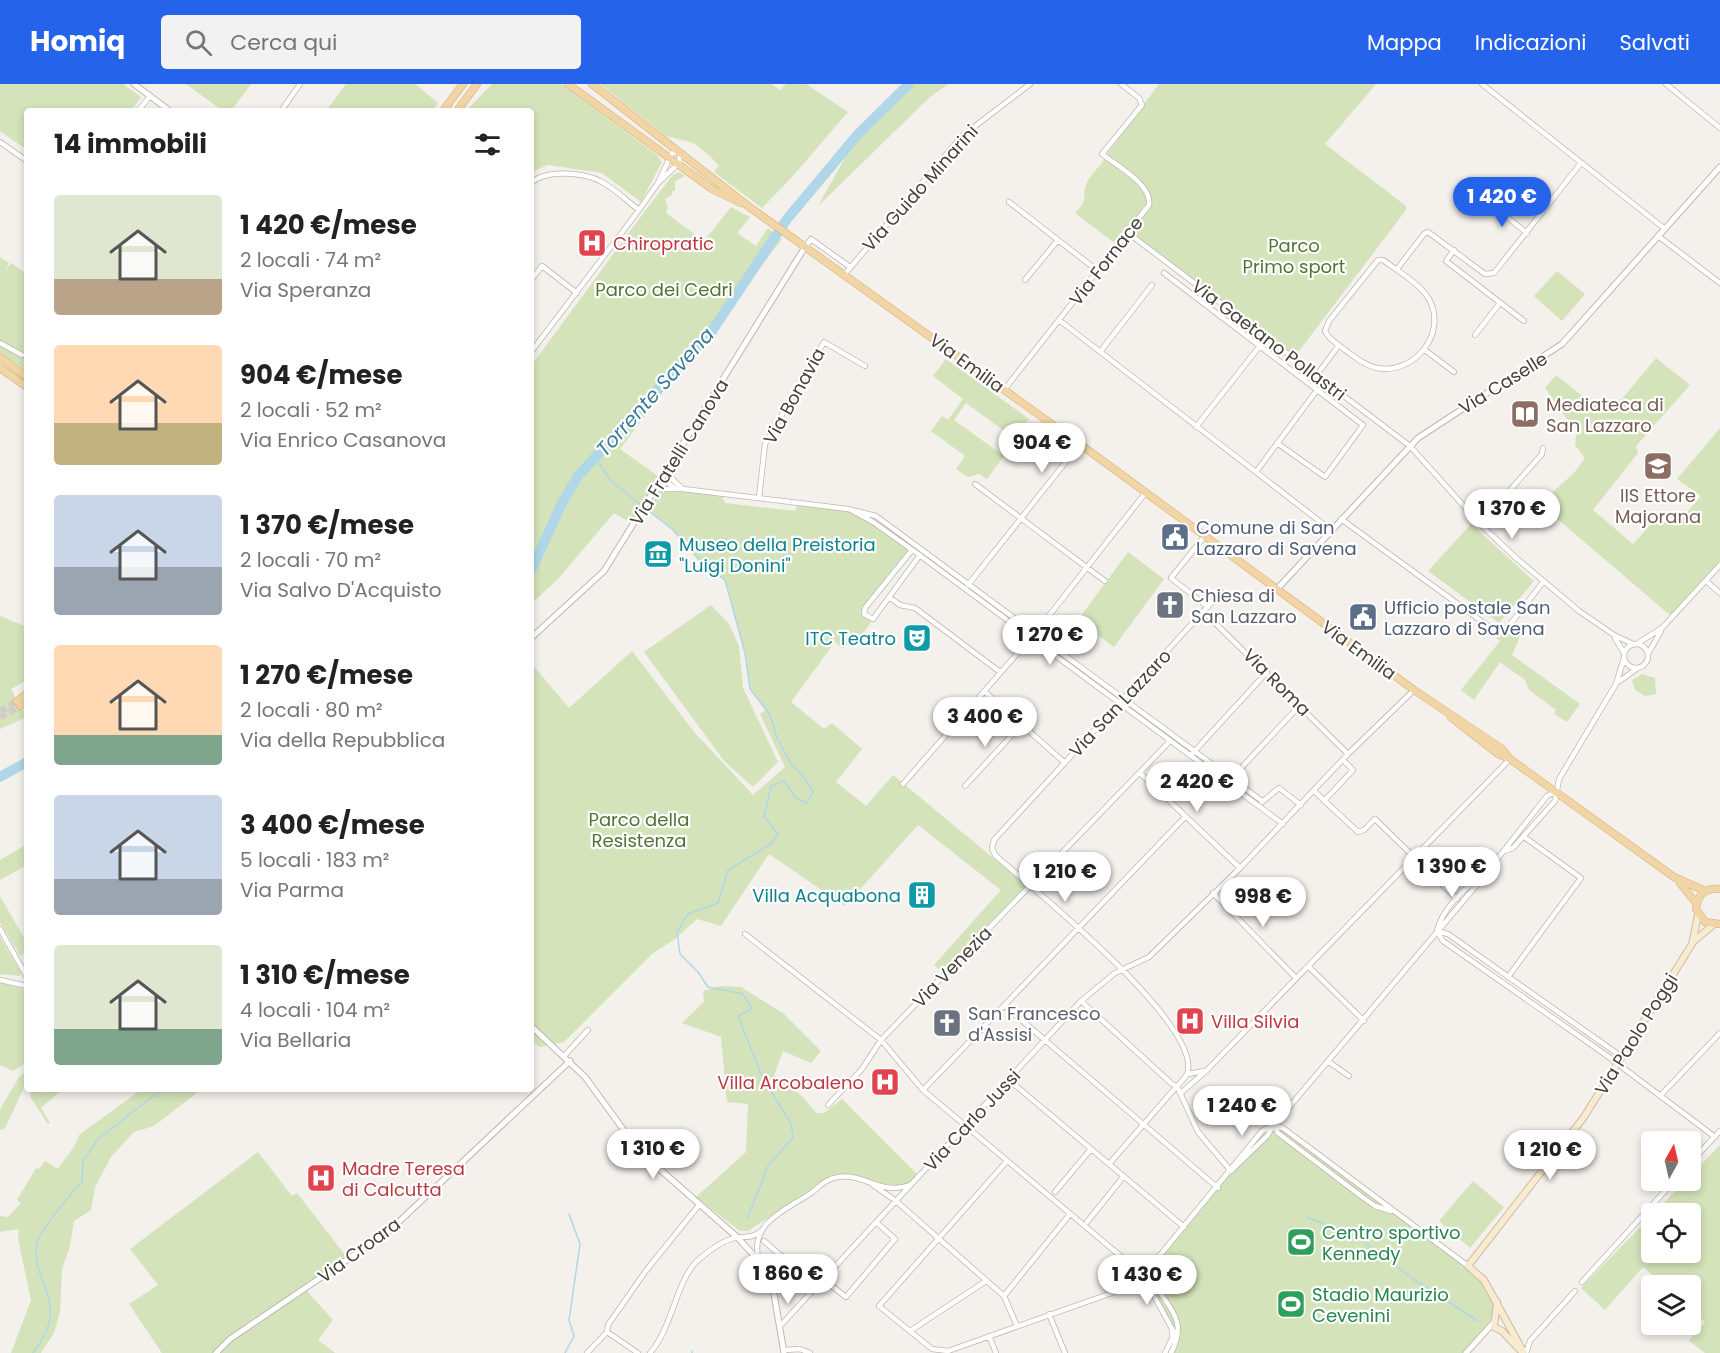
<!DOCTYPE html>
<html lang="it">
<meta charset="utf-8">
<style>
:root{--surface:#fff;--page:#f2f2f2;--text:#222;--muted:#767676;--accent:#2563eb}
body{margin:0;font-family:Poppins,sans-serif;background:var(--page);color:var(--text);height:100vh;display:flex;flex-direction:column;font-size:22px;white-space:nowrap}
*{box-sizing:border-box;margin:0}
p{font-size:20px;color:var(--muted)}
.icon{flex:none;width:33px;height:33px;fill:none;stroke:currentColor;stroke-width:2;stroke-linecap:round;stroke-linejoin:round}
.map{position:relative;flex:1;overflow:hidden}
.drawer{position:absolute;left:24px;top:24px;width:510px;height:984px;display:flex;flex-direction:column;background:var(--surface);border-radius:6px;box-shadow:0 3px 9px #0003}
.drawer>*{flex:none}
.needle{width:39px;rotate:8deg}
.controls{position:absolute;left:1641px;top:1047px;display:grid;gap:12px}
.controls a{display:grid;place-items:center;width:60px;height:60px;border-radius:6px;background:var(--surface);box-shadow:0 3px 9px #0003;font-size:30px}
.price{position:absolute;translate:-50% -51px;padding:0 14px;border-radius:21px;background:#fff;color:#222;font-size:20px;line-height:39px;filter:drop-shadow(0 2px 3px #0008)}
.price::after{content:'';position:absolute;left:50%;top:36px;width:18px;height:14px;margin-left:-9px;background:inherit;clip-path:polygon(0 0,100% 0,50% 100%)}
.price.active{background:var(--accent);color:#fff}
ul{padding:0;list-style:none}
li{display:flex;align-items:center;gap:18px;height:150px;padding:0 30px}
li span{display:grid;place-items:center;flex:none;width:168px;height:120px;border-radius:6px;color:#555}
li>.icon{margin-inline-start:auto}
span .icon{width:72px;height:72px;fill:#fffc;stroke-width:1}
li b{font-size:26px}
h2{display:flex;justify-content:space-between;align-items:center;height:72px;padding:0 30px;font-size:26px}
header{display:flex;align-items:center;gap:36px;box-sizing:border-box;height:84px;padding:0 30px;background:var(--accent);color:#fff}
header strong{font-size:28px}
nav{display:flex;gap:33px;margin-inline-start:auto;font-size:21px}
.search{width:420px;height:54px;background:var(--page);display:flex;align-items:center;gap:15px;box-sizing:border-box;padding:0 21px;border-radius:6px;color:var(--muted);font-size:22px}
.map>svg:first-child{display:block}
</style>
<header>
<strong>Homiq</strong>
<div class="search"><svg class="icon" aria-label="search" viewBox="0 0 24 24"><circle cx="10" cy="10" r="6"/><path d="M15 15l6 6"/></svg>Cerca qui</div>
<nav><a>Mappa</a><a>Indicazioni</a><a>Salvati</a></nav>
</header>
<div class="map">
<svg width="1720" height="1269" viewBox="0 0 1720 1269">
<rect width="100%" height="100%" fill="#f4f0ec"/>
<path fill="#d4e3ba" d="M0 0H123L141 13 131 27H27V66L0 47Z
M186 0H251L231 27H223Z
M346 0H415L438 19 432 27H326Z
M492 0H561L658 72 662 78 641 118 602 89 548 81 536 86 531 92V27H466Z
M600 0H771L780 6 786 0H806L848 28 792 93 762 124 714 88 719 82 711 73 694 59 666 52Z
M909 0H948L930 13 818 122 859 49Z
M1159 0H1376L1325 60 1406 122V126L1293 275 1127 147 1116 160 1075 129C1090 114 1081 113 1087 98 1092 88 1102 82 1107 70Z
M679 88 685 92 675 97V107H672V111L665 115 668 124 666 129 704 157 731 123 750 133 737 149 756 162 768 144 782 155 713 244 676 284 696 264 620 365 662 395 631 439 614 429 558 495 531 520V282L648 123 673 91Z
M0 173 9 179 4 188 11 179 27 190V287L0 268Z
M1557 187 1585 210 1562 237 1534 212Z
M1656 274 1690 301 1636 362 1638 369 1593 426 1633 460 1653 438H1679L1701 412 1677 395 1720 344V477L1671 532 1547 426 1546 414 1574 389 1585 374 1575 361 1577 344 1566 334 1545 304 1556 291 1594 321 1622 315Z
M946 275 1029 335 1015 355 966 319 954 336 1004 372 987 395 979 390 968 393 956 385 965 372 931 347 942 332 948 336 963 315 933 292Z
M669 405 721 410 725 419 795 427 799 419 848 425 869 435 911 465 860 529 872 537 861 552 858 550 843 565 835 558 791 618 824 645 832 639 862 665 836 698 866 722 893 691 1027 802 941 887 934 881 1001 806 918 741 845 822 769 770 721 842 697 835 675 855 653 869 564 958 540 963 531 956V579L569 624 632 567 695 649 753 711 785 683 760 630 766 626 750 605 745 569 725 496 701 478 672 445 647 426 659 409Z
M1471 440 1534 497 1499 539 1428 487Z
M1128 468 1164 495 1114 563 1078 536Z
M711 521 729 540 739 562 743 604 778 678 753 703 725 678 644 568Z
M0 532 27 543V596L11 605 23 627 27 625V633L0 645Z
M1519 542 1523 545 1512 571 1580 620 1567 638 1554 630 1556 626 1529 606 1525 596 1500 578 1474 616 1461 606 1500 557 1489 548 1499 549 1512 543 1516 546Z
M1642 590 1655 594 1656 610 1645 612 1635 606 1632 596Z
M27 760V781L0 796V776Z
M0 812 27 859V868L20 872 0 838Z
M0 853 21 889 20 892 0 890Z
M0 898 27 906V978L13 987 0 981Z
M721 902 741 903 784 930 821 967 811 979 783 967 774 991 802 1012 816 1029H824L842 1015 918 1091 904 1103H894L861 1093 826 1095 748 1147H740L696 1113 746 1068 748 1020 727 1018 721 953 682 939 704 918 703 907Z
M27 987V997L5 1044 0 1046V1025L19 993Z
M30 1005 38 1008 42 1005 45 1009 52 1005H63L41 1024 50 1039 48 1040 31 1014Z
M142 1005H202L154 1042 134 1048 111 1073 95 1103 91 1126 74 1137 70 1162 62 1185 60 1228 54 1249 41 1269H11L31 1216 18 1155 19 1145 0 1148V1132L8 1133 21 1119 17 1116 36 1084 39 1085 45 1077 58 1085C65 1073 76 1064 79 1051Z
M1278 1042 1441 1165C1462 1177 1506 1202 1492 1233 1486 1247 1472 1259 1462 1269H1168L1174 1253 1162 1225 1143 1201 1145 1187 1268 1045Z
M1720 1061V1269H1705L1689 1257 1705 1238 1691 1225 1690 1202 1664 1201 1643 1183 1605 1226 1581 1204 1651 1132 1652 1168H1690V1130L1654 1129 1685 1097 1690 1096 1691 1091Z
M258 1068 292 1112 297 1109 349 1176 306 1206 333 1236 318 1256 335 1269H162L129 1220 158 1201 130 1165Z
M1473 1097 1504 1123 1470 1164 1439 1137Z"/>
<g fill="none" stroke-linecap="round" stroke-linejoin="round">
<path stroke="#b0d7e8" stroke-width="1.5" d="M595 373 610 396 640 420
M646 425 672 445 701 478 725 496 745 569 750 605 770 631 777 654 791 680 802 690 813 708 807 719 796 714 784 697 771 702 764 733 778 750 771 760 728 786 718 819 688 830 677 848 680 870 698 888 708 903 743 910 752 925 738 932 761 990 791 1040 793 1053 768 1082 747 1135
M1307 1133 1359 1154 1413 1195 1478 1237
M33 1269C74 1217 29 1201 37 1158 39 1148 73 1107 82 1098L83 1077 97 1056 157 1009 166 1005
M565 1269 574 1252 569 1236 580 1160 569 1130
M692 1269V1267"/>
<path stroke="#b0d7e8" stroke-width="10" d="M531 487 562 419 578 392 712 247 787 135 859 49 909 0
M0 693 27 678"/>
<path stroke="#d1cdc8" stroke-width="7" stroke-dasharray="7 3.5" stroke-linecap="butt" d="M0 628 17 617
M0 633 20 622"/>
<g stroke="#beb7af" stroke-width="6">
<path id="minor" d="M1482 0 1665 145
M1666 0 1720 44
M138 27 150 12
M281 27 300 0
M0 58 27 77
M531 99C546 85 584 88 602 98 615 105 627 117 639 126
M1009 118 1098 187
M1492 121 1527 149
M1128 149 1410 362 1480 440 1515 473 1579 527 1614 551 1633 560
M1658 152 1720 199
M805 163 811 155 850 183
M1454 166 1446 177 1524 237
M1378 176H1383C1399 188 1418 198 1429 215 1448 250 1414 291 1377 284 1364 281 1355 273 1345 266 1338 260 1328 255 1325 247L1329 237Z
M1397 185 1424 150 1428 148 1485 190 1494 189 1581 79
M1164 189 1363 341 1325 393 1277 359
M844 191 961 53 1030 0
M531 196 542 182 577 209
M1025 196 1058 156
M1059 236 1331 446
M1475 251 1500 219
M0 259 22 271
M1425 266 1454 288
M531 268 639 126 658 99 672 69H680L679 79 658 99
M1100 268 1152 201
M1316 292 1339 261
M1004 306 1149 121C1152 100 1117 82 1102 70L1142 21 1139 14 1121 0
M1196 343 1266 254
M668 387 673 396 683 405
M1256 388 1317 306
M662 395 675 404
M975 400 1105 497
M656 405H683L848 425 876 432 1262 717
M759 414 765 360 824 258 865 282
M853 427 873 438 918 470 1283 740
M1341 435 1491 544 1501 546 1508 543 1544 497
M1480 440 1542 370 1543 364
M1204 453 1171 494 1208 523
M912 466 865 524 864 530 873 535 920 471
M1706 497 1720 509
M968 501 1080 360
M1221 508 994 756 992 764 995 771C1034 806 1197 936 1188 987 1187 993 1181 998 1177 1002L1198 1048 1231 1087
M889 513 900 521 915 524 1000 588
M1204 528 1348 670
M1615 554 1624 569
M1638 559 1662 544 1720 481
M1624 572a12 12 0 1 1 24 0a12 12 0 1 1-24 0Z
M1649 568 1661 547
M1618 598 1638 584
M984 607 1065 679
M1192 670 1267 588
M1140 689 1240 784
M1229 697 1300 621
M903 700 1037 547 1146 408
M965 702 1022 640
M1314 707 1358 748 1364 746 1375 735 1457 815
M1324 717 1353 686 1343 676
M1262 718 1279 704 1301 721
M1504 767 1513 764 1555 717 1559 695 1616 600 1624 574
M1213 809 1296 894
M0 845 27 893
M1437 847 1443 857 1606 971 1715 1053
M1437 847 1448 850 1622 973
M1437 847C1441 828 1462 805 1479 795
M745 850 881 956 923 1006 1155 1201C1172 1227 1187 1238 1171 1269
M1308 882 1364 937
M1508 893 1581 794 1523 752
M0 896 27 902
M1081 917 1172 1000 1177 1002
M1005 922 1218 1104
M565 971 588 946
M1329 978 1349 992
M1188 990 1204 987
M1009 996 1184 1143
M923 1006 1185 733
M1182 1008 1207 986 1510 675
M1660 1012 1720 949
M828 1021 862 985 881 956 1170 657
M1274 1041 1283 1044 1468 1182
M1274 1041 1278 1049 1361 1112 1375 1122 1391 1127
M1007 1077 879 1222 932 1265 948 1267 1140 1199 1146 1193
M1690 1079 1720 1047
M1109 1080 1177 1002
M1231 1087 1267 1052 1274 1041 1475 803 1547 712 1555 708
M873 1101 896 1117 1004 1212 1017 1242
M1055 1108 1091 1065
M1087 1138 1124 1092
M764 1157 817 1203
M759 1177C748 1139 786 1126 811 1109 819 1103 827 1094 838 1093 865 1089 881 1112 910 1101
M1582 1198 1675 1096
M1125 1202 1139 1188
M833 1203 846 1213 895 1155 876 1138
M1004 1212 1070 1130
M1049 1230 1065 1269
M780 1242 1081 917 1115 889 1149 873 1240 784 1348 670 1414 606
M910 1247 986 1197
M607 1248 638 1269
M989 1252 996 1269
M1177 1254 1147 1199V1187L1262 1047 1272 1042
M784 1266 800 1265 810 1269
M587 1269 607 1248 608 1241 645 1188 699 1121
M650 1269C672 1244 676 1199 696 1178 705 1170 719 1159 731 1155 742 1151 751 1156 761 1147
M1165 1269 1172 1255V1244
M1526 1269 1530 1257 1575 1207"/>
</g>
<g stroke="#beb7af" stroke-width="7">
<path id="tertiary" d="M134 0 170 27
M1277 505 1418 354 1562 260 1720 83
M531 554 604 487 805 163
M531 942 585 993 639 1067 737 1153 759 1177 773 1204 784 1269
M216 1269 230 1255 388 1148 570 977
M1466 1269 1494 1238"/>
</g>
<g stroke="#cdbda1" stroke-width="8">
<path id="secondary" d="M1694 857 1713 841
M1497 1218 1494 1243 1502 1247 1520 1266
M1524 1269 1484 1196 1468 1182 1584 1033 1692 860 1698 831"/>
</g>
<g stroke="#d6b077" stroke-width="8">
<path id="primary" d="M568 0 712 105 741 119
M592 0 748 122 1088 366 1414 606 1502 665 1510 675
M443 27 463 0
M457 27 477 0
M0 273 27 293
M0 284 27 303
M17 617 27 610
M20 622 27 616
M1451 633 1498 670 1510 675 1674 793 1705 807
M1680 799 1696 819
M1720 805C1706 803 1697 811 1696 825L1705 838 1720 840"/>
</g>
<use href="#minor" stroke="#fff" stroke-width="4.5"/>
<use href="#tertiary" stroke="#fff" stroke-width="5"/>
<use href="#secondary" stroke="#f8ebd1" stroke-width="6"/>
<use href="#primary" stroke="#f2d5a6" stroke-width="7"/>
</g>
<defs>
<g id="hospital-square" transform="scale(1.5)"><rect x="-9" y="-9" width="18" height="18" rx="4" fill="#e0444e" stroke="#fff"/><path d="M-5-5h3v3.5h4V-5h3V5h-3V1.5h-4V5h-3Z" fill="#fff"/></g>
<g id="library-square" transform="scale(1.5)"><rect x="-9" y="-9" width="18" height="18" rx="4" fill="#8d6e63" stroke="#fff"/><path d="M-6-4Q-3-5.5-.7-3.5V5Q-3 3-6 4ZM6-4Q3-5.5 .7-3.5V5Q3 3 6 4Z" fill="#fff"/></g>
<g id="school-square" transform="scale(1.5)"><rect x="-9" y="-9" width="18" height="18" rx="4" fill="#8d6e63" stroke="#fff"/><path d="M0-5L7-2L0 1L-7-2ZM-4 1L0 2.5L4 1V4Q0 6-4 4Z" fill="#fff"/></g>
<g id="civic-square" transform="scale(1.5)"><rect x="-9" y="-9" width="18" height="18" rx="4" fill="#5c6f8a" stroke="#fff"/><path d="M-.6-6.5H3V-4.5H.6V-3L4-1V1h2V6H-6V1h2V-1L-.6-3ZM-1.2 2.5V6h2.4V2.5Z" fill="#fff"/></g>
<g id="museum-square" transform="scale(1.5)"><rect x="-9" y="-9" width="18" height="18" rx="4" fill="#0f9aa8" stroke="#fff"/><path d="M0-6L6-3V-2H-6V-3ZM-5-1h2V3h-2ZM-1-1h2V3h-2ZM3-1h2V3H3ZM-6 4H6V6H-6Z" fill="#fff"/></g>
<g id="church-square" transform="scale(1.5)"><rect x="-9" y="-9" width="18" height="18" rx="4" fill="#6b7280" stroke="#fff"/><path d="M-1.2-6h2.4v3.5h3.3v2.4h-3.3V6h-2.4V-.1h-3.3v-2.4h3.3Z" fill="#fff"/></g>
<g id="theatre-square" transform="scale(1.5)"><rect x="-9" y="-9" width="18" height="18" rx="4" fill="#0f9aa8" stroke="#fff"/><path d="M-5-5.5Q0-4 5-5.5V0Q5 5 0 6Q-5 5-5 0ZM-3.3-2.5H-1v1.5H-3.3ZM1-2.5H3.3v1.5H1ZM-2.8 1Q0 5.5 2.8 1Z" fill="#fff"/></g>
<g id="building-square" transform="scale(1.5)"><rect x="-9" y="-9" width="18" height="18" rx="4" fill="#0f9aa8" stroke="#fff"/><path d="M-4-6H4V6H1V3H-1V6H-4ZM-2.5-4.3h1.7v1.8h-1.7ZM.8-4.3h1.7v1.8H.8ZM-2.5-1h1.7V.8h-1.7ZM.8-1h1.7V.8H.8Z" fill="#fff"/></g>
<g id="stadium-square" transform="scale(1.5)"><rect x="-9" y="-9" width="18" height="18" rx="4" fill="#2e9e5b" stroke="#fff"/><path d="M0-5a6.5 5 0 1 0 0 10a6.5 5 0 1 0 0-10ZM-3.5-1.8h7v3.6h-7Z" fill="#fff"/></g>
</defs>
<g fill-rule="evenodd">
<use href="#hospital-square" x="592" y="159"/>
<use href="#library-square" x="1525" y="330"/>
<use href="#school-square" x="1658" y="382"/>
<use href="#civic-square" x="1175" y="453"/>
<use href="#museum-square" x="658" y="470"/>
<use href="#church-square" x="1170" y="521"/>
<use href="#civic-square" x="1363" y="533"/>
<use href="#theatre-square" x="917" y="554"/>
<use href="#building-square" x="922" y="811"/>
<use href="#hospital-square" x="1190" y="937"/>
<use href="#church-square" x="947" y="939"/>
<use href="#hospital-square" x="885" y="998"/>
<use href="#hospital-square" x="321" y="1094"/>
<use href="#stadium-square" x="1301" y="1158"/>
<use href="#stadium-square" x="1291" y="1220"/>
</g>
<g text-anchor="middle" dominant-baseline="central" stroke-width="4.5" stroke-linejoin="round" paint-order="stroke">
<g font-size="18" fill="#47413a" stroke="#fff">
<text transform="translate(920 104) rotate(-48)">Via Guido Minarini</text>
<text transform="translate(1106 177) rotate(-52)">Via Fornace</text>
<text transform="translate(1269 256) rotate(37)">Via Gaetano Pollastri</text>
<text transform="translate(967 279) rotate(36)">Via Emilia</text>
<text transform="translate(1503 299) rotate(-32)">Via Caselle</text>
<text transform="translate(794 312) rotate(-61)">Via Bonavia</text>
<text transform="translate(679 368) rotate(-58)">Via Fratelli Canova</text>
<text transform="translate(1359 566) rotate(36)">Via Emilia</text>
<text transform="translate(1277 598) rotate(45)">Via Roma</text>
<text transform="translate(1120 619) rotate(-47)">Via San Lazzaro</text>
<text transform="translate(952 883) rotate(-46)">Via Venezia</text>
<text transform="translate(1636 950) rotate(-58)">Via Paolo Poggi</text>
<text transform="translate(972 1036) rotate(-47)">Via Carlo Jussi</text>
<text transform="translate(359 1166) rotate(-36)">Via Croara</text>
</g>
<g font-size="18" fill="#be3a42" stroke="#fff" text-anchor="start">
<text x="613" y="159">Chiropratic</text>
<text x="1211" y="937">Villa Silvia</text>
<text x="864" y="998" text-anchor="end">Villa Arcobaleno</text>
<text x="342" y="1084">Madre Teresa<tspan x="342" dy="21">di Calcutta</tspan></text>
</g>
<g font-size="18" fill="#527334" stroke="#fff">
<text x="1294" y="161">Parco<tspan x="1294" dy="21">Primo sport</tspan></text>
<text x="664" y="205">Parco dei Cedri</text>
<text x="639" y="735">Parco della<tspan x="639" dy="21">Resistenza</tspan></text>
</g>
<g font-size="18" fill="#785e54" stroke="#fff" text-anchor="start">
<text x="1546" y="320">Mediateca di<tspan x="1546" dy="21">San Lazzaro</tspan></text>
<text x="1658" y="411" text-anchor="middle">IIS Ettore<tspan x="1658" dy="21">Majorana</tspan></text>
</g>
<g font-size="18" fill="#4e5e75" stroke="#fff" text-anchor="start">
<text x="1196" y="443">Comune di San<tspan x="1196" dy="21">Lazzaro di Savena</tspan></text>
<text x="1384" y="523">Ufficio postale San<tspan x="1384" dy="21">Lazzaro di Savena</tspan></text>
</g>
<g font-size="18" fill="#0d838f" stroke="#fff" text-anchor="end">
<text x="679" y="460" text-anchor="start">Museo della Preistoria<tspan x="679" dy="21">"Luigi Donini"</tspan></text>
<text x="896" y="554">ITC Teatro</text>
<text x="901" y="811">Villa Acquabona</text>
</g>
<g font-size="18" fill="#5b616d" stroke="#fff" text-anchor="start">
<text x="1191" y="511">Chiesa di<tspan x="1191" dy="21">San Lazzaro</tspan></text>
<text x="968" y="929">San Francesco<tspan x="968" dy="21">d'Assisi</tspan></text>
</g>
<g font-size="18" fill="#27864d" stroke="#fff" text-anchor="start">
<text x="1322" y="1148">Centro sportivo<tspan x="1322" dy="21">Kennedy</tspan></text>
<text x="1312" y="1210">Stadio Maurizio<tspan x="1312" dy="21">Cevenini</tspan></text>
</g>
<g font-size="20" font-style="italic" fill="#3b7a98" stroke="#fff">
<text transform="translate(655 308) rotate(-48)">Torrente Savena</text>
</g>
</g>
</svg>
<div class="controls">
<a><svg class="needle" viewBox="-14 -14 28 28"><path d="M0-13l5 13h-10z" fill="#e53935"/><path d="M0 13l5-13h-10z" fill="#767676"/></svg></a>
<a><svg class="icon" aria-label="locate" viewBox="0 0 24 24"><circle cx="12" cy="12" r="6"/><path d="M12 2v4M12 18v4M2 12h4M18 12h4"/></svg></a>
<a><svg class="icon" aria-label="layers" viewBox="0 0 24 24"><path d="M12 4l9 5-9 5-9-5zM3 14l9 5 9-5"/></svg></a>
</div>
<b class="price active" style="left:1502px;top:144px">1 420 €</b>
<b class="price" style="left:1042px;top:390px">904 €</b>
<b class="price" style="left:1512px;top:456px">1 370 €</b>
<b class="price" style="left:1050px;top:582px">1 270 €</b>
<b class="price" style="left:985px;top:664px">3 400 €</b>
<b class="price" style="left:1197px;top:729px">2 420 €</b>
<b class="price" style="left:1452px;top:814px">1 390 €</b>
<b class="price" style="left:1065px;top:819px">1 210 €</b>
<b class="price" style="left:1263px;top:844px">998 €</b>
<b class="price" style="left:1242px;top:1053px">1 240 €</b>
<b class="price" style="left:653px;top:1096px">1 310 €</b>
<b class="price" style="left:1550px;top:1097px">1 210 €</b>
<b class="price" style="left:788px;top:1221px">1 860 €</b>
<b class="price" style="left:1147px;top:1222px">1 430 €</b>
<section class="drawer">
<h2>14 immobili<svg class="icon" aria-label="filters" viewBox="0 0 24 24"><path d="M4 7h16M4 17h16"/><circle cx="9" cy="7" r="2"/><circle cx="15" cy="17" r="2"/></svg></h2>
<ul>
<li><span style="background:linear-gradient(#dfe7d0 70%,#b9a48a 0)"><svg class="icon" aria-label="home" viewBox="0 0 24 24"><path d="M3 11l9-7 9 7M6 9v11h12V9"/></svg></span><div><b>1 420 €/mese</b><p>2 locali · 74 m²</p><p>Via Speranza</p></div></li>
<li><span style="background:linear-gradient(#ffd9b3 65%,#c2b280 0)"><svg class="icon" aria-label="home" viewBox="0 0 24 24"><path d="M3 11l9-7 9 7M6 9v11h12V9"/></svg></span><div><b>904 €/mese</b><p>2 locali · 52 m²</p><p>Via Enrico Casanova</p></div></li>
<li><span style="background:linear-gradient(#c9d6e8 60%,#9aa5b1 0)"><svg class="icon" aria-label="home" viewBox="0 0 24 24"><path d="M3 11l9-7 9 7M6 9v11h12V9"/></svg></span><div><b>1 370 €/mese</b><p>2 locali · 70 m²</p><p>Via Salvo D'Acquisto</p></div></li>
<li><span style="background:linear-gradient(#ffd9b3 75%,#7fa58c 0)"><svg class="icon" aria-label="home" viewBox="0 0 24 24"><path d="M3 11l9-7 9 7M6 9v11h12V9"/></svg></span><div><b>1 270 €/mese</b><p>2 locali · 80 m²</p><p>Via della Repubblica</p></div></li>
<li><span style="background:linear-gradient(#c9d6e8 70%,#9aa5b1 0)"><svg class="icon" aria-label="home" viewBox="0 0 24 24"><path d="M3 11l9-7 9 7M6 9v11h12V9"/></svg></span><div><b>3 400 €/mese</b><p>5 locali · 183 m²</p><p>Via Parma</p></div></li>
<li><span style="background:linear-gradient(#dfe7d0 70%,#7fa58c 0)"><svg class="icon" aria-label="home" viewBox="0 0 24 24"><path d="M3 11l9-7 9 7M6 9v11h12V9"/></svg></span><div><b>1 310 €/mese</b><p>4 locali · 104 m²</p><p>Via Bellaria</p></div></li>
</ul>
</section>
</div>
